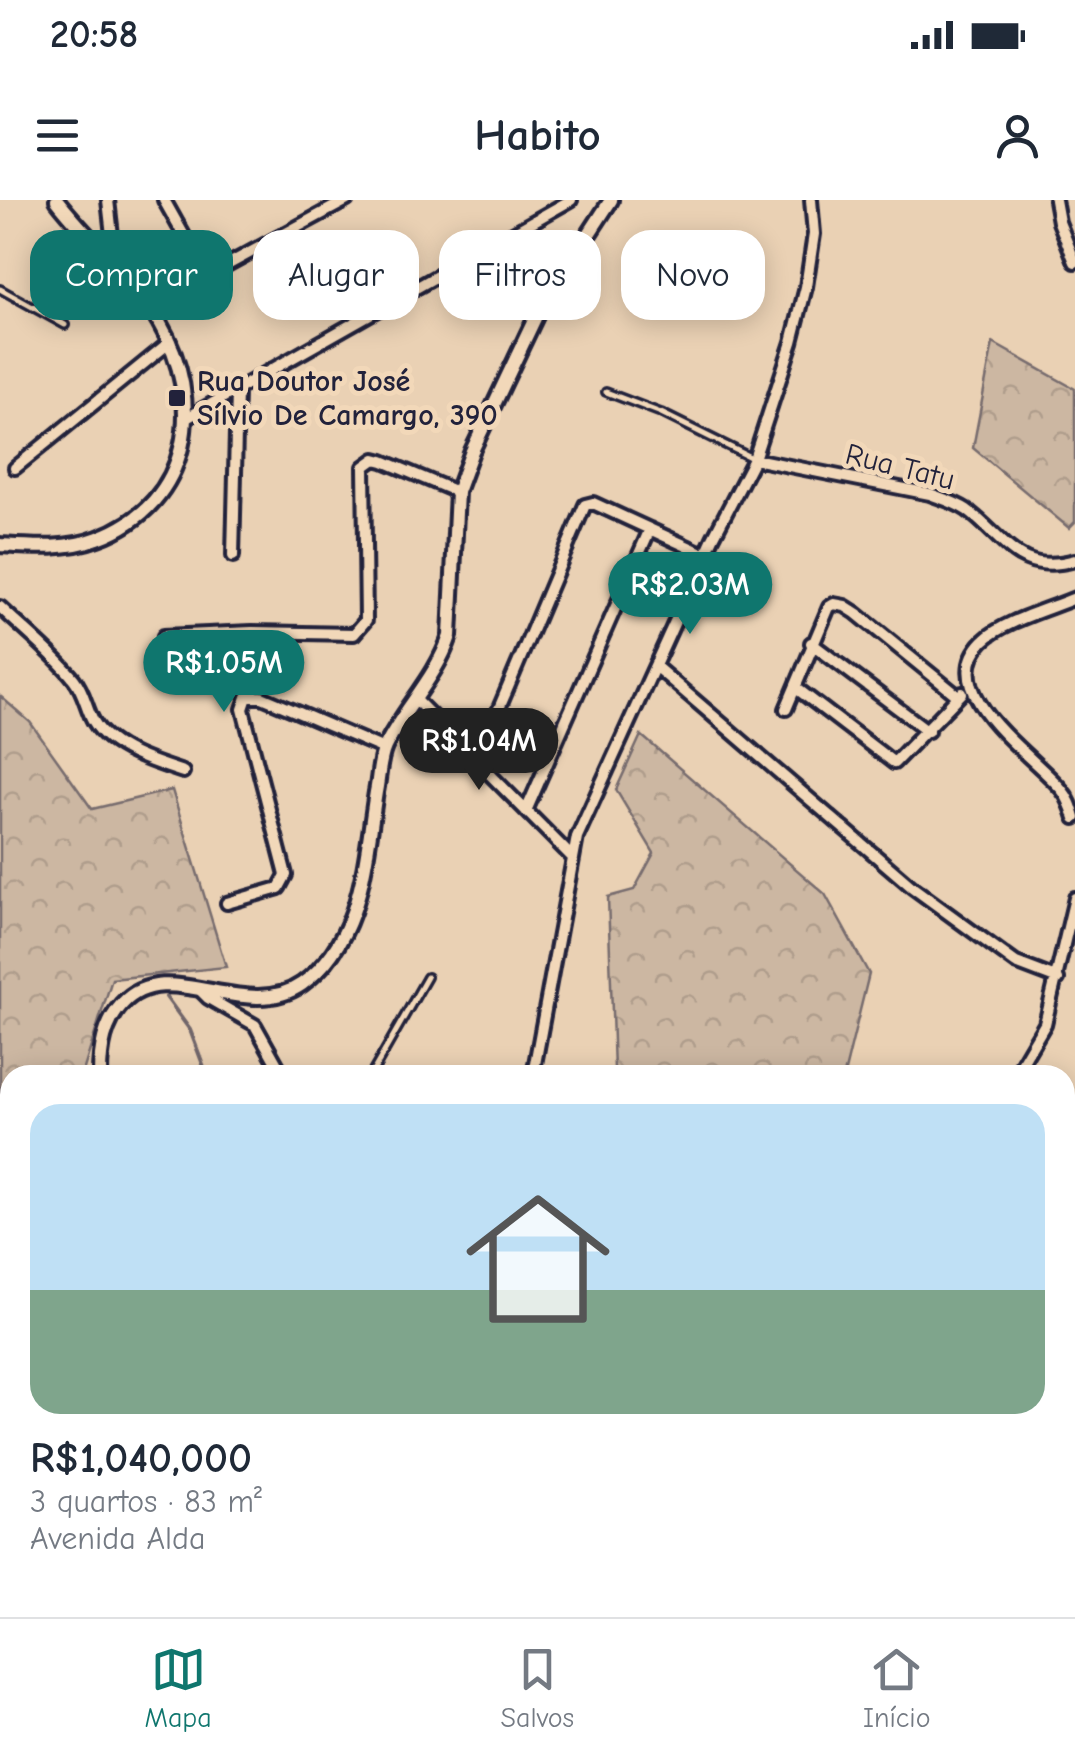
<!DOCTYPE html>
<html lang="pt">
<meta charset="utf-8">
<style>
:root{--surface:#fff;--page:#f6f6f7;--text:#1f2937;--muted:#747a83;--line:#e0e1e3;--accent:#0f766e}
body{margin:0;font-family:"Comic Neue",sans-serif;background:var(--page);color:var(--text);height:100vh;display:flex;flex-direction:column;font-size:38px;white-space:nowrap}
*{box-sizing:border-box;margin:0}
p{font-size:32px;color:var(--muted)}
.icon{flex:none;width:55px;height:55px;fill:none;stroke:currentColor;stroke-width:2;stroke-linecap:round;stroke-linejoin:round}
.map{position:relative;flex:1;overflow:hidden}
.sheet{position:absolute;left:0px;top:865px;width:1075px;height:552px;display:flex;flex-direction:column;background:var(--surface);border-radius:30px 30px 0 0;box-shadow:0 5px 25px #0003}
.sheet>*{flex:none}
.guide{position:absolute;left:30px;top:30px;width:1015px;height:90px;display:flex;gap:20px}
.price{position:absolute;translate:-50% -85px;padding:0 22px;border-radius:35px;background:var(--accent);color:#fff;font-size:32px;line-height:65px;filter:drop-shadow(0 2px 5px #0008)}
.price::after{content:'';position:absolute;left:50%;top:60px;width:30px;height:22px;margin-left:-15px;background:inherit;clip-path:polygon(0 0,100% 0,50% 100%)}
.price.active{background:#222;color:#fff}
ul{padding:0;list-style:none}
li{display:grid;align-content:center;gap:20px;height:530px;padding:0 30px}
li+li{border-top:2px solid var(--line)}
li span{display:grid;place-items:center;height:310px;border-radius:30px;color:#555}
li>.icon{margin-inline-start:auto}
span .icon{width:180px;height:180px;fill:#fffc;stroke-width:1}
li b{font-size:42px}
.chip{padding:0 35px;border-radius:30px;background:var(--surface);box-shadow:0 5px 25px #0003;font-size:35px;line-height:90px}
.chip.active{background:var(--accent);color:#fff}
.status{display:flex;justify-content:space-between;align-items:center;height:70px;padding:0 50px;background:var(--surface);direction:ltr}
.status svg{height:28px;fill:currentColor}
header{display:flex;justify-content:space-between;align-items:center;height:130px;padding:0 30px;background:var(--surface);font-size:45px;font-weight:600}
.dock{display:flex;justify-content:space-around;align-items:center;height:140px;border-top:2px solid var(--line);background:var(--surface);font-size:28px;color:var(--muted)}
.dock a{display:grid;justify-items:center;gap:5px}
.dock .active{color:var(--accent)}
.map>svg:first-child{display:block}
</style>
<div class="status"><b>20:58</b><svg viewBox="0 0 49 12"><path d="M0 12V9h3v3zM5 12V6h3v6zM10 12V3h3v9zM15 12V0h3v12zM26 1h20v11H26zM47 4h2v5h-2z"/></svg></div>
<header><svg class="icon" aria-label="menu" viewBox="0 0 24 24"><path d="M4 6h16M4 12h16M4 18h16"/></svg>Habito<svg class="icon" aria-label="person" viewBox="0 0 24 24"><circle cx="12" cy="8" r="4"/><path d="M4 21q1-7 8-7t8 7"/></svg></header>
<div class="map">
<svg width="1075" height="1417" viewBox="0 0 1075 1417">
<defs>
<pattern id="forest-crowns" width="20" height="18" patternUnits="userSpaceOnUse" patternTransform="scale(2.5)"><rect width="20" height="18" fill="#ccb7a2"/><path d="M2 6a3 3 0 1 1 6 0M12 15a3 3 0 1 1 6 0" fill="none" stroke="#af9d8c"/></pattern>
</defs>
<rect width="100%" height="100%" fill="#ead1b4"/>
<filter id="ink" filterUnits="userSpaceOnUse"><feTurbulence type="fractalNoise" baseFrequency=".01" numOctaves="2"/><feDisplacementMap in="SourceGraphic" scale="20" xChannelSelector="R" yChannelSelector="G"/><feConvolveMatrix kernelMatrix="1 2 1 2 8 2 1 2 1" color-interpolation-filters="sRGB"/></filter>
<g filter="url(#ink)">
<path fill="url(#forest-crowns)" stroke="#776c6e" stroke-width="2.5" d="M993 143 1075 189V322L1069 328 973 248Z
M0 496 30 522 92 609 172 590 226 767 112 779 82 875H10V1130L0 1136Z
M641 535 825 694 869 774 844 875H620L614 870 608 697 634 690 654 653 616 590Z
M1075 1082V1193L1071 1203 1065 1253V1094Z"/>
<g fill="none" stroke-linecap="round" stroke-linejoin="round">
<path stroke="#71666b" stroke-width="4" d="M166 797 190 830 207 875
M353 1417 356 1408"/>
<g stroke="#22223b" stroke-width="12">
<path id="service" d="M0 89 65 125
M606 192 661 213 754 259
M371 875 427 777
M0 1302 10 1301
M202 1408 206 1417"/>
</g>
<g stroke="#22223b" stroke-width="18">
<path id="minor" d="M108 0 115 62
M164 0 201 66 216 71 347 0
M1055 0 1059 22 1075 62
M185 219 571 0
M754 259 930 294C943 299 955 302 967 310 1006 339 1018 376 1075 360
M15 268 170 142
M233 356 237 191
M1075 398C1049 409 1002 422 983 441 933 492 1035 556 1062 590 1069 598 1072 608 1075 618
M0 407C25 431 53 453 74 479 85 493 86 509 94 522 110 549 155 563 183 572
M164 436 252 432 354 434 366 420 364 267 375 259 383 261 457 292
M811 443 928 531
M655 466 912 687 1016 763 1058 779
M796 488 894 563 962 493
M416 500 571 656
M786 509 829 407 834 404 845 406 856 413 958 496
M476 563 585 305 593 303 706 355
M526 611 650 329
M227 703 279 688 286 675 243 509 247 497H262L384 549
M200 790 208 798 255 825 283 875
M533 875 577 637 713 338 754 259 792 142 806 87 814 34 811 0
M1015 875 1045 824 1075 698
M1065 939 1075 922
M0 1193 10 1188
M1065 1329 1075 1320
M0 1398 10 1401
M35 1408 72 1417
M125 1408 129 1417
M441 1408 445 1417
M587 1408 600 1417
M632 1417 663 1408
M721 1417 732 1408
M965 1417 975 1408
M1074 1417 1075 1415"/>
</g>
<g stroke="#22223b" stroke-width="20">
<path id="tertiary" d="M0 345C32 347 67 350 98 338 193 303 205 201 159 122 132 75 90 43 57 0
M100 875C100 849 104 824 122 804 167 754 245 824 302 784 363 740 365 660 376 592 379 578 379 560 385 547 404 508 436 478 450 436L457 292 472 251 537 114 611 0
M255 1408 259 1417"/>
</g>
<use href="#service" stroke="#f2d8b9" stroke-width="5"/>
<use href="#minor" stroke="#f2d8b9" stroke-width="10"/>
<use href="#tertiary" stroke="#f2d8b9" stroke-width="12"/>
</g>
</g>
<rect fill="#22223b" stroke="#f2d8b9" stroke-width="4" x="167" y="188" width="20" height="20" rx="5"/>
<g text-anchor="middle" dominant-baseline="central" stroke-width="10" stroke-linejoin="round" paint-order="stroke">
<g font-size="30" font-weight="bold" fill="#22223b" stroke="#f2d8b9" text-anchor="start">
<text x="197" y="181">Rua Doutor José<tspan x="197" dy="34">Sílvio De Camargo, 390</tspan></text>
</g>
<g font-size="30" fill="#22223b" stroke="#f2d8b9">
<text transform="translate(900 267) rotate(14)">Rua Tatu</text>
</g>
</g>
</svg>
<b class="price" style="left:690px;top:437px">R$2.03M</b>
<b class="price" style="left:224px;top:515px">R$1.05M</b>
<b class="price active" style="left:479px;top:593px">R$1.04M</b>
<div class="guide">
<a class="chip active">Comprar</a>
<a class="chip">Alugar</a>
<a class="chip">Filtros</a>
<a class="chip">Novo</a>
</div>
<section class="sheet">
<ul>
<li><span style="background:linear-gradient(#bfe0f5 60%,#7fa58c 0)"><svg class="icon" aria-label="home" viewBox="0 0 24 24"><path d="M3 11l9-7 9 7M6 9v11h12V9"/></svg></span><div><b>R$1,040,000</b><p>3 quartos · 83 m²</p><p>Avenida Alda</p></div></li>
</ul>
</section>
</div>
<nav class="dock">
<a class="active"><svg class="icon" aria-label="map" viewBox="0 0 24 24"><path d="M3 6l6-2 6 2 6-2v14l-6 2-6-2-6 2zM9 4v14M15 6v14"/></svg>Mapa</a>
<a><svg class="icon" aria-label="saved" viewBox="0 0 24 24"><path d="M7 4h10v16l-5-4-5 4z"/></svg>Salvos</a>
<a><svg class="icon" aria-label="home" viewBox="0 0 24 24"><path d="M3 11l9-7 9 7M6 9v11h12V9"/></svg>Início</a>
</nav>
